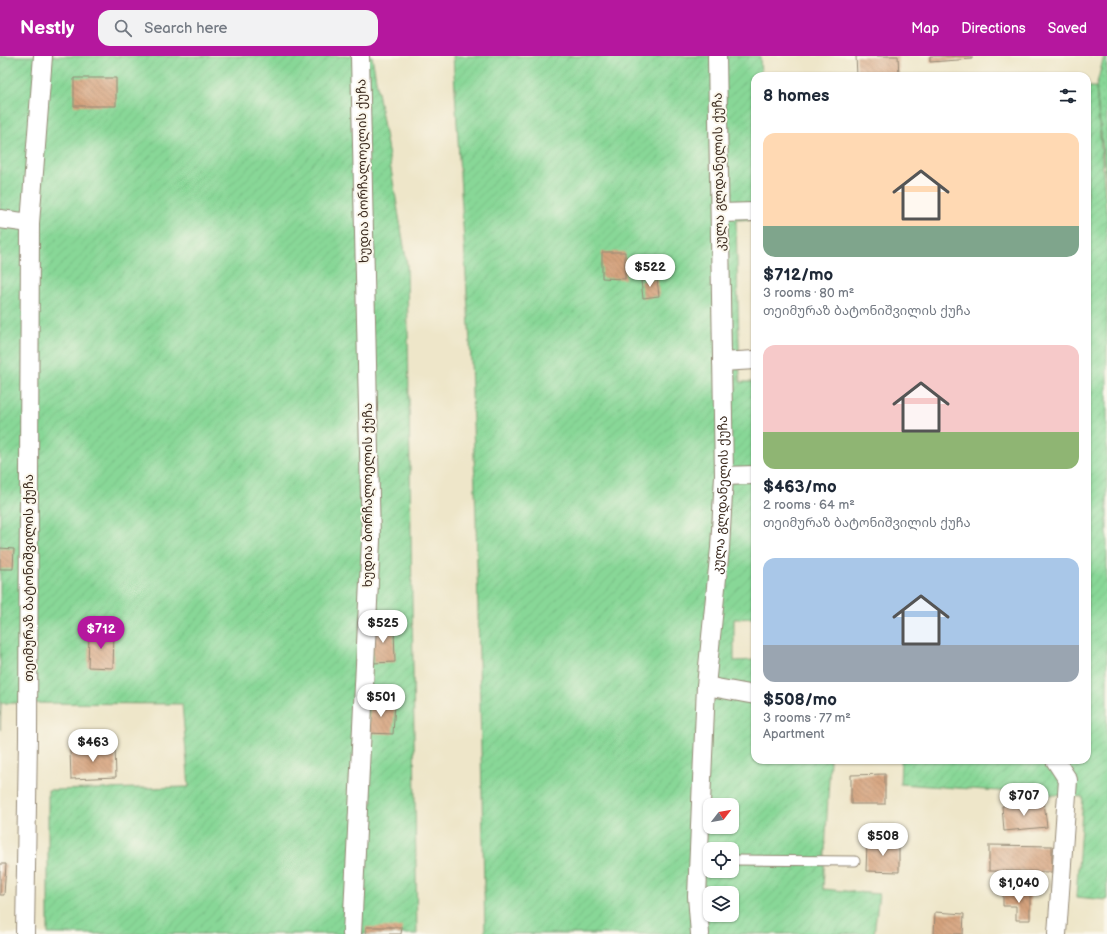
<!DOCTYPE html>
<meta charset="utf-8">
<style>
:root{--surface:#fff;--page:#f2f2f3;--text:#1f2937;--muted:#747a83;--accent:#b5179e}
body{margin:0;font-family:"Balsamiq Sans","Noto Sans Georgian",sans-serif;background:var(--page);color:var(--text);height:100vh;display:flex;flex-direction:column;font-size:15px;white-space:nowrap}
*{box-sizing:border-box;margin:0}
p{font-size:13px;color:var(--muted)}
.icon{flex:none;width:22px;height:22px;fill:none;stroke:currentColor;stroke-width:2;stroke-linecap:round;stroke-linejoin:round}
.map{position:relative;flex:1;overflow:hidden}
.drawer{position:absolute;left:751px;top:16px;width:340px;height:692px;display:flex;flex-direction:column;background:var(--surface);border-radius:12px;box-shadow:0 1px 3px #0004}
.drawer>*{flex:none}
.needle{width:26px;rotate:59deg}
.tools{position:absolute;left:703px;top:742px;display:grid;gap:8px}
.tools a{display:grid;place-items:center;width:36px;height:36px;border-radius:8px;background:var(--surface);box-shadow:0 1px 3px #0004;font-size:20px}
.price{position:absolute;translate:-50% -34px;padding:0 9px;border-radius:14px;background:#fff;color:#222;font-size:13px;line-height:26px;filter:drop-shadow(0 1px 2px #0008)}
.price::after{content:'';position:absolute;left:50%;top:24px;width:12px;height:9px;margin-left:-6px;background:inherit;clip-path:polygon(0 0,100% 0,50% 100%)}
.price.on{background:var(--accent);color:#fff}
ul{padding:0;list-style:none}
li{display:grid;align-content:center;gap:8px;height:212px;padding:0 12px}
li span{display:grid;place-items:center;height:124px;border-radius:12px;color:#555}
li>.icon{margin-inline-start:auto}
span .icon{width:72px;height:72px;fill:#fffc;stroke-width:1}
li b{font-size:17px}
h2{display:flex;justify-content:space-between;align-items:center;height:48px;padding:0 12px;font-size:17px}
header{display:flex;align-items:center;gap:24px;box-sizing:border-box;height:56px;padding:0 20px;background:var(--accent);color:#fff}
header strong{font-size:19px}
nav{display:flex;gap:22px;margin-inline-start:auto;font-size:14px}
.search{width:280px;height:36px;background:var(--page);display:flex;align-items:center;gap:10px;box-sizing:border-box;padding:0 14px;border-radius:12px;color:var(--muted);font-size:15px}
.map>svg:first-child{display:block}
</style>
<header>
<strong>Nestly</strong>
<div class="search"><svg class="icon" aria-label="search" viewBox="0 0 24 24"><circle cx="10" cy="10" r="6"/><path d="M15 15l6 6"/></svg>Search here</div>
<nav><a>Map</a><a>Directions</a><a>Saved</a></nav>
</header>
<div class="map">
<svg width="1107" height="878" viewBox="0 0 1107 878">
<defs>
<pattern id="grass-dots" width="8" height="8" patternUnits="userSpaceOnUse"><rect width="8" height="8" fill="#88d797"/><path d="M2 2h.1M6 6h.1" fill="none" stroke="#76b982" stroke-width="1.8" stroke-linecap="round"/></pattern>
<pattern id="garden-furrows" width="10" height="10" patternUnits="userSpaceOnUse"><rect width="10" height="10" fill="#88d797"/><path d="M-1 1l2-2M0 10L10 0M9 11l2-2" fill="none" stroke="#76b982"/></pattern>
<pattern id="building-back-hatch" width="6" height="6" patternUnits="userSpaceOnUse"><rect width="6" height="6" fill="#d5a37e"/><path d="M-1 5l2 2M0 0l6 6M5-1l2 2" fill="none" stroke="#ae8567"/></pattern>
</defs>
<rect width="100%" height="100%" fill="#fbf7ec"/>
<filter id="ink" filterUnits="userSpaceOnUse"><feTurbulence type="fractalNoise" baseFrequency=".025" numOctaves="2"/><feDisplacementMap in="SourceGraphic" scale="8" xChannelSelector="R" yChannelSelector="G"/><feConvolveMatrix kernelMatrix="1 2 1 2 8 2 1 2 1" color-interpolation-filters="sRGB"/></filter>
<filter id="wash" filterUnits="userSpaceOnUse"><feTurbulence type="fractalNoise" baseFrequency=".012" numOctaves="4" result="noise"/><feDisplacementMap in="SourceGraphic" scale="16" xChannelSelector="R" yChannelSelector="G"/><feGaussianBlur stdDeviation="0.9" result="paint"/><feColorMatrix in="noise" values="0 0 0 0 0 0 0 0 0 0 0 0 0 0 0 0 0 1.4 0 .05"/><feComposite in="paint" operator="in"/></filter>
<g filter="url(#wash)">
<rect width="100%" height="100%" fill="#eee6c9"/>
<path fill="url(#grass-dots)" stroke="#62805a" d="M1104 0H1107V135L1096 31Z"/>
<path fill="url(#garden-furrows)" stroke="#62805a" fill-rule="evenodd" d="M0 0H372L407 208 417 878H48V734L189 731 182 648 1 647 0 674Z
M453 0H760L761 20H755V163L736 164 740 326H755V562L734 563V605L755 604V704H830L823 833 879 838 874 878H485L476 464 471 305ZM710 749H732V771H710ZM710 793H732V815H710ZM710 837H732V859H710Z
M1087 31H1096L1107 164V844L1076 841 1083 741 900 728 901 704H1087Z"/>
<g id="blocks">
<path fill="url(#building-back-hatch)" d="M856 0H898L899 20H857Z
M930 0H972V3L930 6Z
M74 22H116V50H74Z
M602 196H625V223L602 222Z
M657 223 659 240 643 242 641 225Z
M0 492 14 493 13 513H0Z
M372 570H394L395 606 373 607Z
M89 577H114L113 612 88 611Z
M370 645 395 647 393 678 368 677Z
M115 691 116 721 71 723 70 694Z
M885 718V748H851V719Z
M1044 746 1047 771 1004 775 1002 750Z
M867 786 899 787V816L866 815Z
M989 789 1052 790V816L989 815Z
M0 808H6L4 839H0Z
M1003 836H1030V864H1016V850H1003Z
M935 856 964 858 963 878H934Z
M366 871H402L401 878H366Z"/>
</g>
</g>
<g filter="url(#ink)">
<use href="#blocks" fill-opacity="0" stroke="#948874" stroke-width="1"/>
<g fill="none" stroke-linecap="round" stroke-linejoin="round">
<g stroke="#948874" stroke-width="11">
<path id="lane" d="M732 804 855 805"/>
</g>
<g stroke="#948874" stroke-width="20">
<g id="street">
<path d="M720 157 755 156"/>
<path d="M0 163 30 167 28 682 25 878"/>
<path d="M30 167 43 0"/>
<path d="M722 306 755 304"/>
<path d="M724 420 755 419"/>
<path d="M706 630 755 639"/>
<path d="M1055 704 1068 724 1057 878"/>
<path d="M352 878 371 484 360 0"/>
<path id="s1" d="M700 878 697 840 706 630 720 492 724 420 717 0"/>
</g>
</g>
<use href="#lane" stroke="#fff" stroke-width="9"/>
<use href="#street" stroke="#fff" stroke-width="18"/>
</g>
</g>
<g text-anchor="middle" dominant-baseline="central" stroke-width="4" stroke-linejoin="round" paint-order="stroke">
<g font-size="13" fill="#3b2a1e" stroke="#fbf7ec">
<text transform="translate(363 115) rotate(-91)">ხუდია ბორჩალოელის ქუჩა</text>
<text transform="translate(719 116) rotate(-91)">კულა გლდანელის ქუჩა</text>
<text transform="translate(368 439) rotate(-90)">ხუდია ბორჩალოელის ქუჩა</text>
<text stroke="none"><textPath href="#s1" startOffset="440">კულა გლდანელის ქუჩა</textPath></text>
<text transform="translate(29 522) rotate(-90)">თეიმურაზ ბატონიშვილის ქუჩა</text>
</g>
</g>
</svg>
<div class="tools">
<a><svg class="needle" viewBox="-14 -14 28 28"><path d="M0-13l5 13h-10z" fill="#e53935"/><path d="M0 13l5-13h-10z" fill="#747a83"/></svg></a>
<a><svg class="icon" aria-label="locate" viewBox="0 0 24 24"><circle cx="12" cy="12" r="6"/><path d="M12 2v4M12 18v4M2 12h4M18 12h4"/></svg></a>
<a><svg class="icon" aria-label="layers" viewBox="0 0 24 24"><path d="M12 4l9 5-9 5-9-5zM3 14l9 5 9-5"/></svg></a>
</div>
<b class="price" style="left:650px;top:232px">$522</b>
<b class="price" style="left:383px;top:588px">$525</b>
<b class="price on" style="left:101px;top:594px">$712</b>
<b class="price" style="left:381px;top:662px">$501</b>
<b class="price" style="left:93px;top:707px">$463</b>
<b class="price" style="left:1024px;top:761px">$707</b>
<b class="price" style="left:883px;top:801px">$508</b>
<b class="price" style="left:1019px;top:848px">$1,040</b>
<section class="drawer">
<h2>8 homes<svg class="icon" aria-label="filters" viewBox="0 0 24 24"><path d="M4 7h16M4 17h16"/><circle cx="9" cy="7" r="2"/><circle cx="15" cy="17" r="2"/></svg></h2>
<ul>
<li><span style="background:linear-gradient(#ffd9b3 75%,#7fa58c 0)"><svg class="icon" aria-label="home" viewBox="0 0 24 24"><path d="M3 11l9-7 9 7M6 9v11h12V9"/></svg></span><div><b>$712/mo</b><p>3 rooms · 80 m²</p><p>თეიმურაზ ბატონიშვილის ქუჩა</p></div></li>
<li><span style="background:linear-gradient(#f6c9c9 70%,#8fb573 0)"><svg class="icon" aria-label="home" viewBox="0 0 24 24"><path d="M3 11l9-7 9 7M6 9v11h12V9"/></svg></span><div><b>$463/mo</b><p>2 rooms · 64 m²</p><p>თეიმურაზ ბატონიშვილის ქუჩა</p></div></li>
<li><span style="background:linear-gradient(#a9c7e8 70%,#9aa5b1 0)"><svg class="icon" aria-label="home" viewBox="0 0 24 24"><path d="M3 11l9-7 9 7M6 9v11h12V9"/></svg></span><div><b>$508/mo</b><p>3 rooms · 77 m²</p><p>Apartment</p></div></li>
</ul>
</section>
</div>
